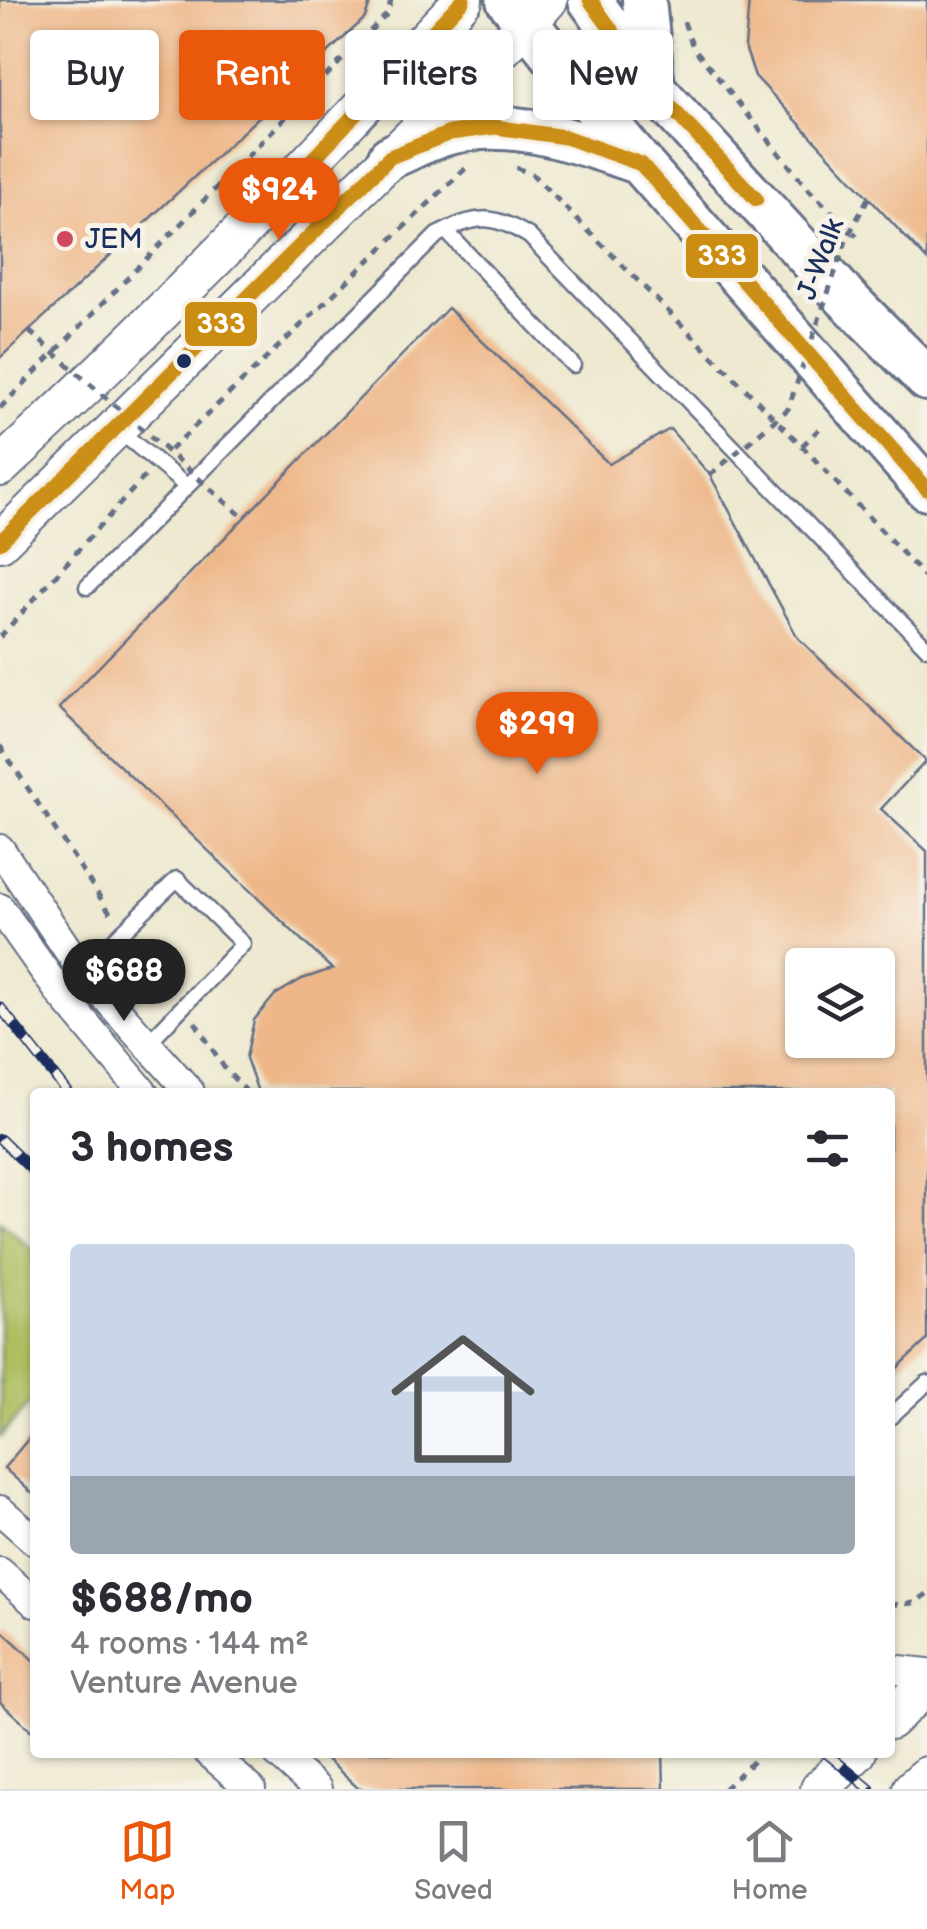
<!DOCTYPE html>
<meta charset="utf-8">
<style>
:root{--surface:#fff;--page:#f2f2f3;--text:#2b2b33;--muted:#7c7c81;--line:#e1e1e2;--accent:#ea580c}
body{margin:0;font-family:"Balsamiq Sans",sans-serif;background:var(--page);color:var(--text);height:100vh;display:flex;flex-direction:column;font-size:38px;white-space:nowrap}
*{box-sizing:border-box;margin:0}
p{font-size:32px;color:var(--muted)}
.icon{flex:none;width:55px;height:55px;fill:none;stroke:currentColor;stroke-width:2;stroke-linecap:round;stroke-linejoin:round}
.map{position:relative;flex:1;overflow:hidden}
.side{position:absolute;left:30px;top:1088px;width:865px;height:670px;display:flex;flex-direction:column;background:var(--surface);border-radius:10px;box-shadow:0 2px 8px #0004}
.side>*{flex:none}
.hud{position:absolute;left:30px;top:30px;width:868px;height:90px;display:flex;gap:20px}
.fabs{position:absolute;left:785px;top:948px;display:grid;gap:20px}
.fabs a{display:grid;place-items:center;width:110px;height:110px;border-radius:10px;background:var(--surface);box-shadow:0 2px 8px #0004;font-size:50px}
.price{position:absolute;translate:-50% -85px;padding:0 22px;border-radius:35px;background:var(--accent);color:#fff;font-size:32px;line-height:65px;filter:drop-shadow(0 2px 5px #0008)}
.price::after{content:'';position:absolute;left:50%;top:60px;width:30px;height:22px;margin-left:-15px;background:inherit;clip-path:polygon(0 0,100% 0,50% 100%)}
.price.selected{background:#222;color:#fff}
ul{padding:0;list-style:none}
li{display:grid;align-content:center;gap:20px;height:530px;padding:0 40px}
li+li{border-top:2px solid var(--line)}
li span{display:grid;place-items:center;height:310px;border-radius:10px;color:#555}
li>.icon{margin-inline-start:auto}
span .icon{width:180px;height:180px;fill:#fffc;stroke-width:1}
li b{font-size:42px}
h2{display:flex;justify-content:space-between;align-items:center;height:120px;padding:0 40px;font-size:42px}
.tag{padding:0 35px;border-radius:10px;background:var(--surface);box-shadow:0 2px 8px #0004;font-size:35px;line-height:90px}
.tag.selected{background:var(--accent);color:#fff}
.tab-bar{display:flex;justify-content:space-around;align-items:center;height:140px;border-top:2px solid var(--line);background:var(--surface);font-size:28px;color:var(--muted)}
.tab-bar a{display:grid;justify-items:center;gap:5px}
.tab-bar .selected{color:var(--accent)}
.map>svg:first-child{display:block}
</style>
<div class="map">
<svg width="927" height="1789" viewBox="0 0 927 1789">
<rect width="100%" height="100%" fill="#f7f3e8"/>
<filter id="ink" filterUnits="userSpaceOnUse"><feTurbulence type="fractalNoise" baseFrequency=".01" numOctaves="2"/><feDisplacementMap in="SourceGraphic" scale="20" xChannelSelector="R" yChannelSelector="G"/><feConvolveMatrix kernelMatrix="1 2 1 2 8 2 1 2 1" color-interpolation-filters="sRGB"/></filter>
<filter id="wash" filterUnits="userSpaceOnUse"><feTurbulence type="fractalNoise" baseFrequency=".0048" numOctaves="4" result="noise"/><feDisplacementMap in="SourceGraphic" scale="40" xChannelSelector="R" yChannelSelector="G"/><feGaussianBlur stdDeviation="2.25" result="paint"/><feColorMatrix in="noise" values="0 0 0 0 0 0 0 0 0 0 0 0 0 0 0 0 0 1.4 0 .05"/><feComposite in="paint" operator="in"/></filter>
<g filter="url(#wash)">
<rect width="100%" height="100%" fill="#eee9d0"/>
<path fill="#aebf62" stroke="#647760" stroke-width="2.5" d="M0 1221 35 1252V1397L0 1437Z"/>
<g id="blocks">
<path fill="#eeb789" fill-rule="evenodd" d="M0 0H371L365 18 0 358Z
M749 0H927V260L755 76 745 47Z
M448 308 609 464 670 429 710 475 798 638 926 761 881 809 927 851V1340L890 1375V1092H258L246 1058 254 1020 275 995 302 979 332 969 59 708ZM802 965H878V1040H802Z
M35 1431V1496L4 1468Z
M0 1629 35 1661V1734L0 1702Z
M319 1752H663L664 1789H359Z"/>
</g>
</g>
<g filter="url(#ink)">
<use href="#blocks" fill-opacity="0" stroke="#657086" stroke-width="2.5"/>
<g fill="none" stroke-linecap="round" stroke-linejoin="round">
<g stroke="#657086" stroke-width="19">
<path id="service" d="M446 231 573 365
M117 429 186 486
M87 587 437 235C476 215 491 213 529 236L927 648
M82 971 177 879 243 944 147 1044
M890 1417 927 1383"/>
</g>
<g stroke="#657086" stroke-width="32">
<path id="minor" d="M0 849 82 971 190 1092
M0 908 60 993 143 1092
M0 1510 35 1541
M0 1572 35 1603
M890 1669 927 1673
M208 1752 251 1789
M276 1752 317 1789"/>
</g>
<g stroke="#657086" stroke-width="42">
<path id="secondary" d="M0 467C161 318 313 160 463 0
M0 542 526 25 548 0
M890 1720 927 1684
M820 1789 857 1752
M912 1789 927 1776"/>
</g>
<g stroke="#657086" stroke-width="48">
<path id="primary" d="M508 0 641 164 927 489
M590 0 653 88 847 299 927 379
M644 0 653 87
M390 157C409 149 429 138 449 133 513 116 581 143 641 163"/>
</g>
<path stroke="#657086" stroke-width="5" stroke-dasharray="8 8" stroke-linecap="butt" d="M684 22 693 47 809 190 857 236
M516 168 531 173 802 446 927 579
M0 408 388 13 391 0
M802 446 823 425
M170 450 466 168
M0 637 145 476
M0 746 111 914
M137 947 169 990
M195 1022 225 1069 247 1092
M890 1605 914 1603 927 1594
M724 1789 763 1752"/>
<use href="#service" stroke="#fff" stroke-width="14"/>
<use href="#minor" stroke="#fff" stroke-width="28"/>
<use href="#secondary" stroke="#fff" stroke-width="38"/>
<use href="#primary" stroke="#fff" stroke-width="42"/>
<g stroke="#1b2f5e" stroke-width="11">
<path id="rail" d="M0 1007 67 1092
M0 1139 35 1173
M825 1752 870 1789"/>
</g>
<use href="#rail" stroke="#f7f3e8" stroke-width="8" stroke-dasharray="22" stroke-linecap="butt"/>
<path stroke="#657086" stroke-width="5" stroke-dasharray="8 8" stroke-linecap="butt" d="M29 331 244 518
M710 475 788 409 847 238 868 198"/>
<g stroke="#f7f3e8" stroke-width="22">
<path id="bus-1" d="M590 0 653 88 756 199
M295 178 463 0
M0 542 390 157 450 133 495 127 565 137 641 164 927 489"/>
</g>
<use href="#bus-1" stroke="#cb8e13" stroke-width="15"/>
</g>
</g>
<circle fill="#d1495b" stroke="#f7f3e8" stroke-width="4" cx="65" cy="239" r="10"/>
<circle fill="#1b2f5e" stroke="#f7f3e8" stroke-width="4" cx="184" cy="361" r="9"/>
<g text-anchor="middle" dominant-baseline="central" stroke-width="10" stroke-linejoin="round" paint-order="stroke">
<g font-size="28" fill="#1b2f5e" stroke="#f7f3e8" text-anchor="start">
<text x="85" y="239">JEM</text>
</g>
<g font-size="28" fill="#1b2f5e" stroke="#f7f3e8">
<text transform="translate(821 259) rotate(-69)">J-Walk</text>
</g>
</g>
<g stroke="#f7f3e8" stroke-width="4">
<rect x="684" y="232" width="76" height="48" rx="10" fill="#cb8e13"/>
<rect x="183" y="300" width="76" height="48" rx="10" fill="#cb8e13"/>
</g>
<g font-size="28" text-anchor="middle" font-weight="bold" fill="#fff">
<text x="722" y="265">333</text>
<text x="221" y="333">333</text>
</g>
</svg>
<div class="fabs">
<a><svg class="icon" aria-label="layers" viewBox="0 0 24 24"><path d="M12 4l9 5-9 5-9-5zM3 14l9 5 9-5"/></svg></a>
</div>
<b class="price" style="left:279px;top:243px">$924</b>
<b class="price" style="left:537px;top:777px">$299</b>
<b class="price selected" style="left:124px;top:1024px">$688</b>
<div class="hud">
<a class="tag">Buy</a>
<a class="tag selected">Rent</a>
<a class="tag">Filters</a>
<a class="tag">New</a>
</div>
<section class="side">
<h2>3 homes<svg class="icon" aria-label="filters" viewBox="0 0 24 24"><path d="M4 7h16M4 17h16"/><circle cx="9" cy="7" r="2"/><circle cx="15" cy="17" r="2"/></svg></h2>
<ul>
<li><span style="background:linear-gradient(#c9d6e8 75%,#9aa5b1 0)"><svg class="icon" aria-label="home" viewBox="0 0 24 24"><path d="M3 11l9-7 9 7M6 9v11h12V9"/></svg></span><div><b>$688/mo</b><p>4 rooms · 144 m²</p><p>Venture Avenue</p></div></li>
</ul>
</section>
</div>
<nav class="tab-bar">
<a class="selected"><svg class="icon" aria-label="map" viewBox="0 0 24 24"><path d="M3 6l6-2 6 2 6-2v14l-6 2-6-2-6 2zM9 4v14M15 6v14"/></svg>Map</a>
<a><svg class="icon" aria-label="saved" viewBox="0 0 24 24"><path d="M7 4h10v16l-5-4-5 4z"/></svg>Saved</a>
<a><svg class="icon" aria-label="home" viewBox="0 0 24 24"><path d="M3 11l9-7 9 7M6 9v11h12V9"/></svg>Home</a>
</nav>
